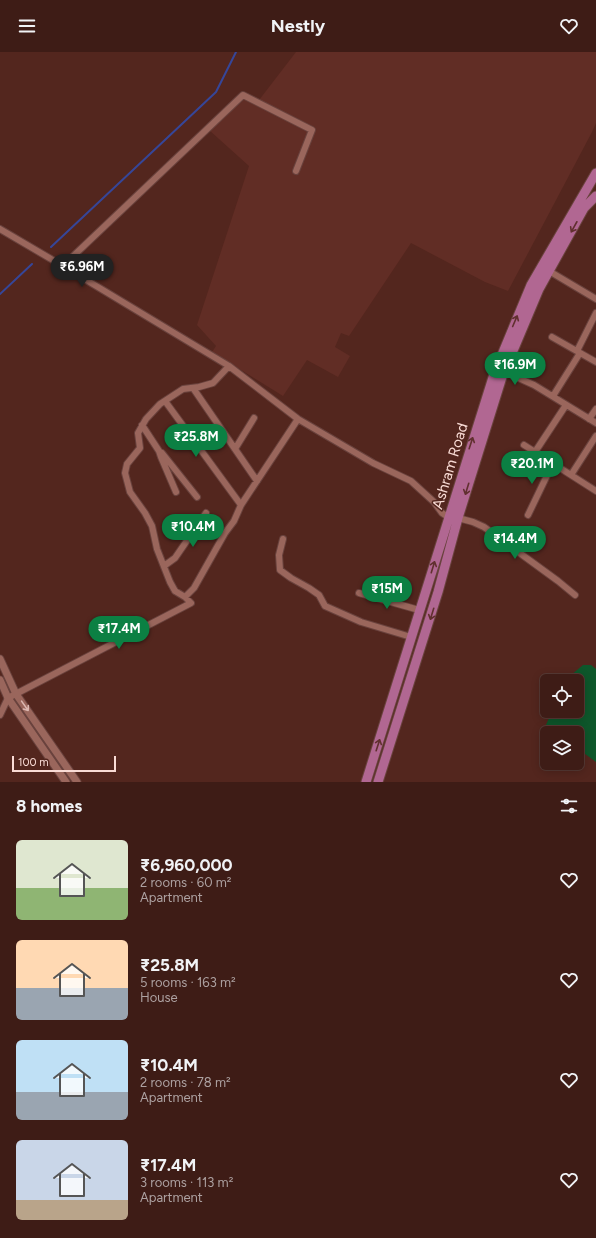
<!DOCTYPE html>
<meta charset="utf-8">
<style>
:root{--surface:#3e1c16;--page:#492923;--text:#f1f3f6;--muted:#ada1a1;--line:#573a35;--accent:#0b8043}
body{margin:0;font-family:Figtree,sans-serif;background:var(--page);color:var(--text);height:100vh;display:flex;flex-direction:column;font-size:15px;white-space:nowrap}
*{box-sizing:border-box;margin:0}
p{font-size:13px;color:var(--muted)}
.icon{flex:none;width:22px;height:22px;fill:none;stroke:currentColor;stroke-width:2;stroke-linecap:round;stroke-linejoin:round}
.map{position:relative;height:730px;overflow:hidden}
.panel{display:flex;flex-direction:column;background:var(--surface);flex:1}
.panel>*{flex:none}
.fabs{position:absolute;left:540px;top:622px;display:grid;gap:8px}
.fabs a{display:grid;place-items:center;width:44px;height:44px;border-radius:6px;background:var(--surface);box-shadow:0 2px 10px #0003,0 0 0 1px var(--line);font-size:20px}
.scale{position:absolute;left:12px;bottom:10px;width:104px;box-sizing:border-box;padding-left:4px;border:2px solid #f9dbd5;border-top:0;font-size:11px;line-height:14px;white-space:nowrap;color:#f9dbd5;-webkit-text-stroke:3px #53261e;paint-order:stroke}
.price{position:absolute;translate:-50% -34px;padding:0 9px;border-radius:14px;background:var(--accent);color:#fff;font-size:13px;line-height:26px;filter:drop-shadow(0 1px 2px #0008)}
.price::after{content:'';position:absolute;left:50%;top:24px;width:12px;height:9px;margin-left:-6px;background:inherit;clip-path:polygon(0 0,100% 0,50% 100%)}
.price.on{background:#222;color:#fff}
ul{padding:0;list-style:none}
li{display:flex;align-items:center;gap:12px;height:100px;padding:0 16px}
li span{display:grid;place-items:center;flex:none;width:112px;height:80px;border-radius:6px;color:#555}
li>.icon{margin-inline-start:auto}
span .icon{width:48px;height:48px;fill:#fffc;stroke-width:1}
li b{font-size:17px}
h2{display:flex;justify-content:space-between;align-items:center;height:48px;padding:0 16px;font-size:17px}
header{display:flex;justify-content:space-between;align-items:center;height:52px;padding:0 16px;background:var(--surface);font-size:18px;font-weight:700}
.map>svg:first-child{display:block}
</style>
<header><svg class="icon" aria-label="menu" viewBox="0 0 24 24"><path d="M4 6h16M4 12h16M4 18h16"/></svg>Nestly<svg class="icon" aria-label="heart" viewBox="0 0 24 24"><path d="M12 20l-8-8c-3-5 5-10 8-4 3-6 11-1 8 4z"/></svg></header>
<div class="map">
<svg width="596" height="730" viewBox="0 0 596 730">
<rect width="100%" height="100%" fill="#53261e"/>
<path fill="#612d25" d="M296 0H596V71L592 80 508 239 485 230 411 191 349 284 341 281 335 295 350 304 338 325 307 308 283 344 212 300 216 294 197 273 249 114 209 78 244 46 256 52Z"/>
<path fill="#0e572b" d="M583 613H591L596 617V710L577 696V681H557L546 673 552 659H577V629H564Z"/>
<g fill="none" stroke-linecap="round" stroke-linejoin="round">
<path stroke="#364699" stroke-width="2" d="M51 195 216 40 236 0
M0 242 32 212"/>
<g stroke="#69423d" stroke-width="8">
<path id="minor" d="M296 119 312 78 243 43 68 209V217L229 314 298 367 373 411 411 429 434 450 442 461 448 465
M0 177 68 217
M549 219 596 247
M552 285 596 310
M577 299 596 261
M229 314 213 331 199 335 183 337 160 352 146 367 138 381 140 396 127 412 125 421 130 440 145 461 152 474 157 497 170 530 175 539 185 545 194 536 225 481 234 469 241 453 298 367
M501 318 534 333 596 371
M193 336 257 429
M553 344 580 301
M165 349 241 453
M589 367 596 357
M142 373 159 399 161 405 176 440
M524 393 596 439
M235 397 254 366
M535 400 566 353
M162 401 197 445
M571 423 596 384
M528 463 553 411
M458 466 473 470 484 475 558 529 575 543
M283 487 279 503 280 518 291 526 309 536 319 543 325 554 361 570 411 585
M164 514 175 506 206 461
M359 541 419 558
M0 663 8 646 191 551 185 545"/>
</g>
<g stroke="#69423d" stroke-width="9">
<path id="tertiary" d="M0 607 16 642 77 730
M0 628 8 646 66 730"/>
</g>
<g stroke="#69423d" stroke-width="11">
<path id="primary" d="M366 730 494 322 531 233 596 121
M378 730 438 540 458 466 502 325 539 237 584 156 596 144"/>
</g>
<use href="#minor" stroke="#9a665c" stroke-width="6"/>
<use href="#tertiary" stroke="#9a665c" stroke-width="7"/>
<use href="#primary" stroke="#b16792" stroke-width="9"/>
</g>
<defs><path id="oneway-shaft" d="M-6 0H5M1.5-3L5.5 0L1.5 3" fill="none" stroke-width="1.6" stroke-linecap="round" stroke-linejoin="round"/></defs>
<g stroke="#61302f">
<use href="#oneway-shaft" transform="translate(574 175) rotate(119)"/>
<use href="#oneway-shaft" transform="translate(515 269) rotate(-67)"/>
<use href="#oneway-shaft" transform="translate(471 391) rotate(-72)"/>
<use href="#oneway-shaft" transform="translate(467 437) rotate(107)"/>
<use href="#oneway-shaft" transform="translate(433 515) rotate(-73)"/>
<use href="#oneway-shaft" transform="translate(432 562) rotate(107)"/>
<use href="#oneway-shaft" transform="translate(378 693) rotate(-72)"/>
</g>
<use stroke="#dcb8b1" href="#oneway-shaft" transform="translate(25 654) rotate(55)"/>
<g text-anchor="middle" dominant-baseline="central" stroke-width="3" stroke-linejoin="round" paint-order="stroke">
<g font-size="15" fill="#f9dbd5" stroke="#53261e">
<text transform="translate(450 414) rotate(-73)">Ashram Road</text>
</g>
</g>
</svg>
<div class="fabs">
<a><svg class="icon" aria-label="locate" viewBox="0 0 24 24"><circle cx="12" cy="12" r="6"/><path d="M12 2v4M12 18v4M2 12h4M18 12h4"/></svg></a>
<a><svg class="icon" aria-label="layers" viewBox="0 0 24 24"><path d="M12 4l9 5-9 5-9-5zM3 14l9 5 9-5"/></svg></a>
</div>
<div class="scale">100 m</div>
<b class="price on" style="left:82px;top:236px">₹6.96M</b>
<b class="price" style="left:515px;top:334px">₹16.9M</b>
<b class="price" style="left:196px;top:406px">₹25.8M</b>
<b class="price" style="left:532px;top:433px">₹20.1M</b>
<b class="price" style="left:193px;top:496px">₹10.4M</b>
<b class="price" style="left:515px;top:508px">₹14.4M</b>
<b class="price" style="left:387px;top:558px">₹15M</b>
<b class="price" style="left:119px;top:598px">₹17.4M</b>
</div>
<section class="panel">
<h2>8 homes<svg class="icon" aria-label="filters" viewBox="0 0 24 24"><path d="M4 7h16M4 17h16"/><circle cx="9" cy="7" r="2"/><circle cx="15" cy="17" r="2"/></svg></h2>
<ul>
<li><span style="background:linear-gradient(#dfe7d0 60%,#8fb573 0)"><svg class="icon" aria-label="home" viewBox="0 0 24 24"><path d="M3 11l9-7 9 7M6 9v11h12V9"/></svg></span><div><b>₹6,960,000</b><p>2 rooms · 60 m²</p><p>Apartment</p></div><svg class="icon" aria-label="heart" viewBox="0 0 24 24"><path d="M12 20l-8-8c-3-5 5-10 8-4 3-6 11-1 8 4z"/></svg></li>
<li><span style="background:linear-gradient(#ffd9b3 60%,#9aa5b1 0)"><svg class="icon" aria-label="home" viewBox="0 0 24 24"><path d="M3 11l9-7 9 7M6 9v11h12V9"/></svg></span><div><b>₹25.8M</b><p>5 rooms · 163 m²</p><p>House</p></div><svg class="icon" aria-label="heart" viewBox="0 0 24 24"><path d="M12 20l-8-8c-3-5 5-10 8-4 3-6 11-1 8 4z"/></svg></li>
<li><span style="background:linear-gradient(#bfe0f5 65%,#9aa5b1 0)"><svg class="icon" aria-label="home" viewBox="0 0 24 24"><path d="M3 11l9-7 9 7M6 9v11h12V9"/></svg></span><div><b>₹10.4M</b><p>2 rooms · 78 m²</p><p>Apartment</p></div><svg class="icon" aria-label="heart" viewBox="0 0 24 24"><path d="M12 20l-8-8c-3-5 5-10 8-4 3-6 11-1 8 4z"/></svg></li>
<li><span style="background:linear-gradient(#c9d6e8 75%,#b9a48a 0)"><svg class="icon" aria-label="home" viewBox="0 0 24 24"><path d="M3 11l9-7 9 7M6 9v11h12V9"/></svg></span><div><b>₹17.4M</b><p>3 rooms · 113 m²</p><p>Apartment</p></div><svg class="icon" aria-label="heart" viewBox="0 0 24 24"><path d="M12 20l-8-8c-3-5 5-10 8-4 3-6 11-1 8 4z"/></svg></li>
</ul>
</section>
